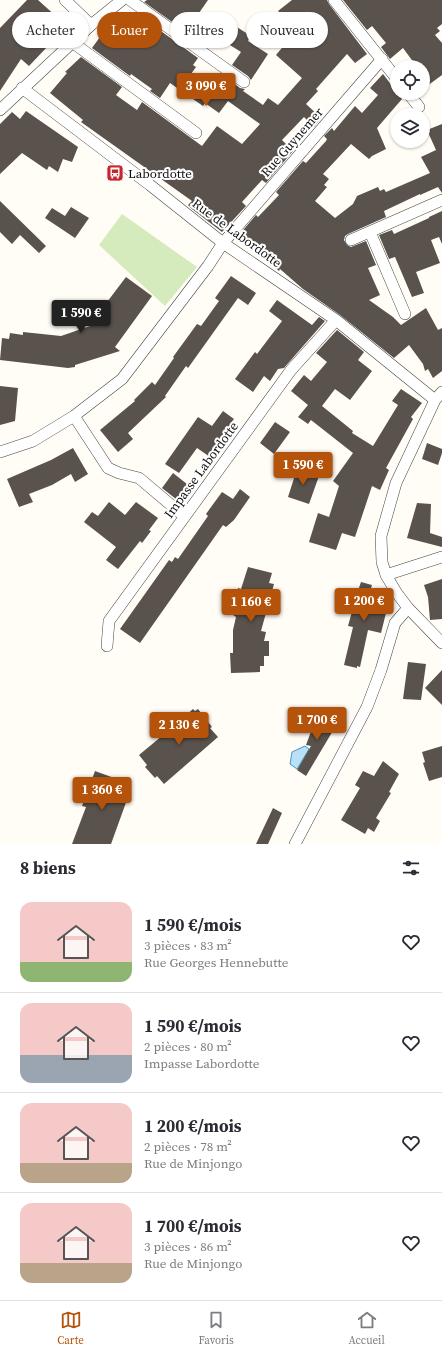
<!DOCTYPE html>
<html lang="fr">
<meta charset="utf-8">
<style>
:root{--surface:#fff;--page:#f2f2f3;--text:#2b2b33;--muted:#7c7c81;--line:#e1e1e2;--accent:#b45309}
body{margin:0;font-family:"Source Serif 4",serif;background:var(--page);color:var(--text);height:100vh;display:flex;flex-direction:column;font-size:15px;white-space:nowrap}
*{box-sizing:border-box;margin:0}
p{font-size:13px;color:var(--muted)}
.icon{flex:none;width:22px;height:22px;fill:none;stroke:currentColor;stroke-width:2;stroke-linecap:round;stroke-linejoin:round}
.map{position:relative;height:844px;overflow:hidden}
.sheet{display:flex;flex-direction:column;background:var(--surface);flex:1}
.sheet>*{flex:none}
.banner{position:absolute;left:12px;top:12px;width:418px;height:36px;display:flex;gap:8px}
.fabs{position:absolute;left:390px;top:60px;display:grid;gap:8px}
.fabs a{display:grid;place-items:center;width:40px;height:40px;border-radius:50%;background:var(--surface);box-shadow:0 1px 3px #0004;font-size:20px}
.price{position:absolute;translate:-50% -34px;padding:0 9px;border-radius:4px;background:var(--accent);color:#fff;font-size:13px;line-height:26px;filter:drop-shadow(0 1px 2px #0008)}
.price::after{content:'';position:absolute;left:50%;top:24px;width:12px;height:9px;margin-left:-6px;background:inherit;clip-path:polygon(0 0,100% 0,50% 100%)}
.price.selected{background:#222;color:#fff}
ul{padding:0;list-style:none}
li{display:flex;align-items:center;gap:12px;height:100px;padding:0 20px}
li+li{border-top:1px solid var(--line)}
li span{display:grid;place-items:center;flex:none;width:112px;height:80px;border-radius:12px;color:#555}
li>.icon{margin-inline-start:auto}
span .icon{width:48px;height:48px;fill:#fffc;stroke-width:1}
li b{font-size:17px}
h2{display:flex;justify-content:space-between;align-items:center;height:48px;padding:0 20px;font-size:17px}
.tag{padding:0 14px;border-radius:18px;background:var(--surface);box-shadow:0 1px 3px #0004;font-size:14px;line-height:36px}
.tag.selected{background:var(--accent);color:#fff}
.tabs{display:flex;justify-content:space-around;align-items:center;height:56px;border-top:1px solid var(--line);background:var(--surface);font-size:11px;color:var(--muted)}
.tabs a{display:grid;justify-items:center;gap:2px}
.tabs .selected{color:var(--accent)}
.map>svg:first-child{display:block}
</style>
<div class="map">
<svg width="442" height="844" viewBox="0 0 442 844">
<rect width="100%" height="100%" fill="#fffdf5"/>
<path fill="#d5ebbd" d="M122 214 197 267 165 306 99 245Z"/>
<path fill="#b9e0f7" stroke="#3f96cf" d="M305 746 309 749 297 769 290 764 292 752Z"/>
<path fill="#5a524d" d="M27 0H38L67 26 29 66 21 59 0 91V28Z
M147 0H208L199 13 224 30 212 47 207 44 206 46 144 2Z
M292 0H327L329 4 367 54 355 63 347 54 316 89 318 91 306 104 321 118 314 127 304 117 282 140 293 151 266 183 262 180 242 202 246 206 222 232 192 209 188 205 192 201 81 122 83 120 50 93 67 73 65 72 81 57 122 87 116 95 137 110 142 102 202 146 217 126 242 144 260 124 228 101 219 113 205 103 203 106 170 83 160 98 150 91 152 89 131 74 130 76 92 48 105 30 116 38 136 13 198 58 193 65 196 67 191 74 211 88 213 84 217 87 224 76 240 88 245 89 243 91 263 105 268 98 278 105 302 78 276 55 291 37 300 31 278 11Z
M343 0H442V24L437 28 440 31 435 35 442 43V75L423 89V67H417L403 48 390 59 381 47 386 43 372 26 367 30Z
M232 24 251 36 248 41 268 54 251 80 248 76 232 65 241 52 222 40Z
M383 74 402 99 377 128 386 149 372 156 369 159 351 144 323 174 329 179 324 185 327 187 315 201 335 218 353 204 357 196 378 187 380 191 384 189 386 192 430 173 421 157 436 150 427 130 442 124V193L438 187 420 195V194L384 211 386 217 348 234 345 236 344 240 347 245 351 247 366 241 376 265 368 268 380 295 369 300 393 317 401 325 426 308 438 330 442 328V371L433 378 428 369 425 371 423 364 409 345 394 358 340 315 303 289 280 269 279 271 239 235 256 215 258 217 279 195 276 192 303 161 306 163 326 141 327 139 324 136 332 128 334 131 355 106 362 113 378 95 370 88Z
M26 111 78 147 72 162 63 159 58 172 49 166 47 170 22 153 0 174V124L12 112 20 119Z
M0 201 46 246 39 253 20 235 12 244 0 232Z
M71 207 89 218 75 238 45 218 52 208 65 216Z
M442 211V244L439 237 431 240 440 263 416 272 424 293 412 297 395 257 389 259 379 235 392 230 394 234 429 218V217Z
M231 276 256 293 248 305 238 298 188 368 186 366 165 396 166 397 128 433 133 439 118 452 100 430 135 401 134 400 152 382 155 385 174 358 173 357 197 324 201 326 219 301 215 298Z
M126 277 152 296 115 347 120 351 75 365V367L68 368 0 360 2 338 9 339 10 333 23 335V332L61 336 93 325 103 311 101 310Z
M277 300 312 325 319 317 325 321 284 368 278 369 270 381 264 376 253 392 235 379 255 352 257 354 282 321 269 311Z
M337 330 364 352 358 360 372 371 350 400 335 389 322 406 353 431 352 433 373 446 398 405 392 401 401 389 422 403 411 417 413 419 386 468 389 470 380 490 372 486 355 537 342 533 336 550 309 542 318 513 329 517 339 486 333 481 353 453 311 420 308 424 298 417 308 405 291 391 304 375 311 381 327 362 316 353Z
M0 386 18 388 15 421 0 425Z
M223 411 234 419 230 424 233 426 210 457 197 448 179 473 165 464 198 417 212 426Z
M275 422 290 432 274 454 260 443Z
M427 443 442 449V453L438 465 422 459Z
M73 448 88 474 75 482 71 474 52 485 29 494 33 502 19 507 7 479 51 460Z
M297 469 319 476 309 504 288 497Z
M173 473 192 488 181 503 162 488Z
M240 489 250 497 234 520 226 527 223 525 140 643 120 629 169 560 172 562 175 557 178 559 208 516 206 514 222 492 233 499Z
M109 502 125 515 136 502 158 518 149 530 151 531 142 543 140 541 118 569 106 560 116 547 84 522 92 512 98 516Z
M417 503 431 504 430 533 442 537V547L407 538Z
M248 567 272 573 269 583 274 584 261 631 266 632 264 641H269V656H264V666H260V672L231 673 230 653H233V630L236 617 233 615 236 600 238 588 241 589Z
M442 579V619L430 620 428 597 424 585Z
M361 582 372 585 370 591 381 594 379 603 388 605 381 633 368 630 360 667 357 666V668L344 665 353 627 348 626 353 608H352Z
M408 662 426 664 421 700 403 699Z
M442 670V705L425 688Z
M193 709 195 711 198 709 212 727 210 728 218 737 164 784 157 776 155 778 145 767 147 765 139 755 174 726 172 723 182 715 184 717Z
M319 710 337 724 306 776 297 770 311 746 306 745Z
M442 746V777L429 781 423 763 425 762 422 752Z
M383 761 399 774 389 792 391 793 376 818 380 821 374 832 368 828 365 834 341 820 360 788 355 785 363 771 374 776Z
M95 771 128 783 123 796 128 797 111 844H72L86 807 82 806Z
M273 808 282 813 268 844H256Z"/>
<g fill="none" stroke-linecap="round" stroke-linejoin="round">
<g stroke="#444" stroke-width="12">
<path id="street" d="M65 0 91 25
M130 0 244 82
M334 0 397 79
M72 42 196 133
M22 88 150 185 223 243 336 320 435 400
M408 93 419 107
M0 110 91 25 122 0
M370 232 405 314
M351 240 442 200
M442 392 435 400 396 483 381 536 382 562 386 575 396 592 408 608 442 643
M74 416 108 468 119 473 139 478 184 516
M0 452 33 441 74 416 122 379 208 266 223 243 382 59
M386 575 442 557
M107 646 109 621 291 370 336 320
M295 844 367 707 381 670 395 623 408 608"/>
</g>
<use href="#street" stroke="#fff" stroke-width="11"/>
</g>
<defs>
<g id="bus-square" transform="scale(0.9)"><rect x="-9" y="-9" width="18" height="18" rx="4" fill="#c4262e" stroke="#fff"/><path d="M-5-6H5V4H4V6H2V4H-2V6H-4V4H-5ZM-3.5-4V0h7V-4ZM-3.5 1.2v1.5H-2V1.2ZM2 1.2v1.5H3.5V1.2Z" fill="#fff"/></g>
</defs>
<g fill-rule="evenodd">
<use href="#bus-square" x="115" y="173"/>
</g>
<g text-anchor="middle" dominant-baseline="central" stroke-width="4" stroke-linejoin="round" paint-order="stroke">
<g font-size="13" fill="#111" stroke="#fff">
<text transform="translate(292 142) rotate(-49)">Rue Guynemer</text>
<text transform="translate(237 233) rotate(36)">Rue de Labordotte</text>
<text transform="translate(201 470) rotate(-54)">Impasse Labordotte</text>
</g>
<g font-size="13" fill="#111" stroke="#fff" text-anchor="start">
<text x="128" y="173">Labordotte</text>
</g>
</g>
</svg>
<div class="fabs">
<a><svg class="icon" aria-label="locate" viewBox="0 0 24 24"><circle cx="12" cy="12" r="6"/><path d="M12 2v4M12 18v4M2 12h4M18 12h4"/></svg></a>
<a><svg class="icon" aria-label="layers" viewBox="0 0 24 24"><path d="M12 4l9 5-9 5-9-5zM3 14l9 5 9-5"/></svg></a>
</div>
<b class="price" style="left:206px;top:107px">3 090 €</b>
<b class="price selected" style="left:81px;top:334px">1 590 €</b>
<b class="price" style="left:303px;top:486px">1 590 €</b>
<b class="price" style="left:364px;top:622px">1 200 €</b>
<b class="price" style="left:251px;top:623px">1 160 €</b>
<b class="price" style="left:317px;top:741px">1 700 €</b>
<b class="price" style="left:179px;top:746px">2 130 €</b>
<b class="price" style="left:102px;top:811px">1 360 €</b>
<div class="banner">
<a class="tag">Acheter</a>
<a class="tag selected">Louer</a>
<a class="tag">Filtres</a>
<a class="tag">Nouveau</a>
</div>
</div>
<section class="sheet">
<h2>8 biens<svg class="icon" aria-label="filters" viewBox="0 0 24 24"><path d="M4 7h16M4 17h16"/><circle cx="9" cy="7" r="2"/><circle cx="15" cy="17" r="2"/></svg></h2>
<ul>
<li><span style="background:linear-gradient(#f6c9c9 75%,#8fb573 0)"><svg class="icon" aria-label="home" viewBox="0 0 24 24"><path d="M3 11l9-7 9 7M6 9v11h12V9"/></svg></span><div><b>1 590 €/mois</b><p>3 pièces · 83 m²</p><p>Rue Georges Hennebutte</p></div><svg class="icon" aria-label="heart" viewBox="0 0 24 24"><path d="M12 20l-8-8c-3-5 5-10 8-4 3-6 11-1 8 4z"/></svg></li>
<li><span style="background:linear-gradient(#f6c9c9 65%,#9aa5b1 0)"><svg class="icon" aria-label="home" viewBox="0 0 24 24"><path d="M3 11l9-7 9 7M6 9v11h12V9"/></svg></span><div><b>1 590 €/mois</b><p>2 pièces · 80 m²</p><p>Impasse Labordotte</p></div><svg class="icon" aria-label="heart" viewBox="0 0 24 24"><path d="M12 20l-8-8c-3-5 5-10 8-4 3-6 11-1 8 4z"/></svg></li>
<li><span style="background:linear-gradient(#f6c9c9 75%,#b9a48a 0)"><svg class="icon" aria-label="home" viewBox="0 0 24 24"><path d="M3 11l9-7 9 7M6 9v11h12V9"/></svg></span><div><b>1 200 €/mois</b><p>2 pièces · 78 m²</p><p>Rue de Minjongo</p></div><svg class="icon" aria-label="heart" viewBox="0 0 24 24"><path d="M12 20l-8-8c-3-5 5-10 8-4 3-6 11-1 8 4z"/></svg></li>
<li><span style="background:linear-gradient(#f6c9c9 75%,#b9a48a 0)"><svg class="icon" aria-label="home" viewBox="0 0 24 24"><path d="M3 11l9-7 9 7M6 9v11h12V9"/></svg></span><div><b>1 700 €/mois</b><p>3 pièces · 86 m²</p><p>Rue de Minjongo</p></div><svg class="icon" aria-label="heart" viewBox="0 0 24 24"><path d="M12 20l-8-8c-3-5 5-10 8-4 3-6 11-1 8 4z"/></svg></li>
</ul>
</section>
<nav class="tabs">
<a class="selected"><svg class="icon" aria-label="map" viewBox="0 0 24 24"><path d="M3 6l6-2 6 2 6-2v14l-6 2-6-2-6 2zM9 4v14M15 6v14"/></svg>Carte</a>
<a><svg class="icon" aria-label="saved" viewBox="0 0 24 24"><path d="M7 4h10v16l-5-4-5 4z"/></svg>Favoris</a>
<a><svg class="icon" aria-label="home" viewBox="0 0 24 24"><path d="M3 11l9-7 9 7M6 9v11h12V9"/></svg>Accueil</a>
</nav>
